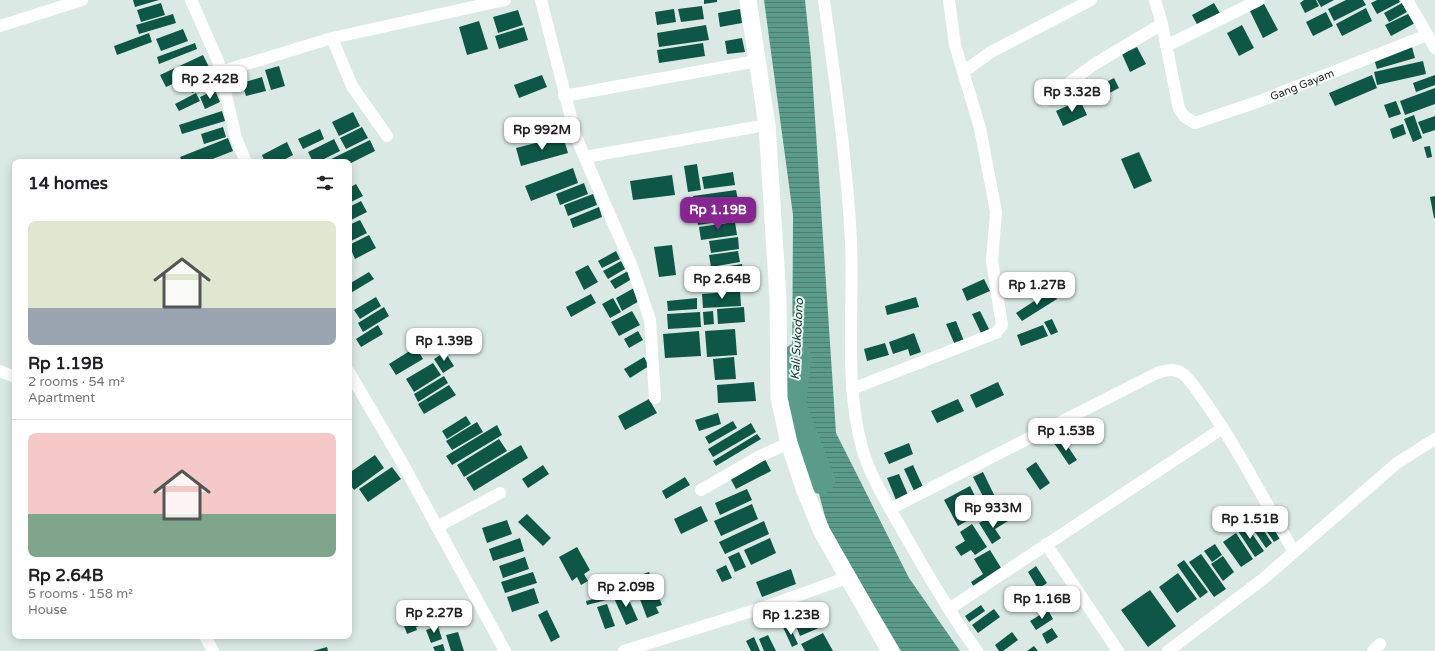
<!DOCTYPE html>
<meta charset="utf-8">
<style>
:root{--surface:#fff;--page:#f6f6f6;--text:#202124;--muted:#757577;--line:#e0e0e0;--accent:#862690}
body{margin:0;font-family:"Varela Round",sans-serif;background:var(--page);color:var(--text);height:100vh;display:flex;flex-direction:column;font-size:15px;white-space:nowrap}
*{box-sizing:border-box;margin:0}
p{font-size:13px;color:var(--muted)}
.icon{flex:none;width:22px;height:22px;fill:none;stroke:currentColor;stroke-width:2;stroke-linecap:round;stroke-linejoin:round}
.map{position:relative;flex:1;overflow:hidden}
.sheet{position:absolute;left:12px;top:159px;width:340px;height:480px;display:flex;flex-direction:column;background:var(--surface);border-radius:8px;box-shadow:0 2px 10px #0003}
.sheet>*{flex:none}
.price{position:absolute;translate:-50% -34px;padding:0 9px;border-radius:8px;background:#fff;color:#222;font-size:13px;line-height:26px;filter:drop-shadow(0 1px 2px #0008)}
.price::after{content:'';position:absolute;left:50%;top:24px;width:12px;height:9px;margin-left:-6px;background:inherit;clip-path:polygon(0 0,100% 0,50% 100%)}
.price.active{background:var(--accent);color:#fff}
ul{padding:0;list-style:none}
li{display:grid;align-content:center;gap:8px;height:212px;padding:0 16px}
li+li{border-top:1px solid var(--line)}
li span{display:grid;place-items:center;height:124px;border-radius:8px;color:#555}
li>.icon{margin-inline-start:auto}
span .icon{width:72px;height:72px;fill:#fffc;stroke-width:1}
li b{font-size:17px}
h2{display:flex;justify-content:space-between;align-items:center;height:48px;padding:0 16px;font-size:17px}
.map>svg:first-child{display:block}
</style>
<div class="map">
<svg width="1435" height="651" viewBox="0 0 1435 651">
<defs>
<pattern id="water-rules" width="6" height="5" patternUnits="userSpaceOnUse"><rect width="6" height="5" fill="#5b9b89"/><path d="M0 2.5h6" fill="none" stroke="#4b7e70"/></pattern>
</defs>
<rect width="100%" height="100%" fill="#dbe9e4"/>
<path fill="url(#water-rules)" d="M764 0H805L811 58 836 433 909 578 960 651H901L828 528 792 391 793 215Z"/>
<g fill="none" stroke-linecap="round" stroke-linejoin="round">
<path stroke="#5b9b89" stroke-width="28" d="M797 357 792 406 821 480"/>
</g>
<path fill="#0e5646" d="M133 0H159L135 7Z
M704 0H717V2L704 4Z
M1304 0H1316L1319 6 1305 13 1300 3Z
M1317 0H1334L1321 7Z
M1346 0H1363L1366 5 1334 21 1328 9Z
M1377 0H1399L1400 2 1377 14 1371 3Z
M1263 2 1278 30 1263 38 1249 9Z
M161 3 165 15 141 22 137 10Z
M1214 3 1221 15 1198 26 1192 15Z
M1402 3 1407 12 1389 22 1384 13Z
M702 6 704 19 681 22 678 9Z
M1366 8 1372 21 1342 36 1336 24Z
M674 9 676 22 657 25 655 12Z
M740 9 742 23 720 27 718 13Z
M518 10 523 25 498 33 493 17Z
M1326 12 1333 26 1313 36 1306 22Z
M1410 13 1415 23 1391 36 1385 25Z
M173 14 176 23 139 34 136 25Z
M479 21 488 49 467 55 459 27Z
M706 25 709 40 659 47 657 33Z
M1242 25 1254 48 1239 56 1227 33Z
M524 27 528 40 499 49 495 36Z
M183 29 188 41 161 51 156 39Z
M149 33 152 42 117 55 114 46Z
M742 38 745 52 727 54 725 41Z
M195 43 197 49 159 64 157 57Z
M703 43 705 56 659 63 657 50Z
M1137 47 1146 64 1130 72 1122 54Z
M1412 47 1415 58 1377 69 1374 59Z
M203 55 209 67 166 87 160 75Z
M1423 61 1426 74 1377 85 1374 72Z
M279 66 285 86 271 90 265 70Z
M210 72 214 82 192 93 188 82Z
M542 75 547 87 519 98 514 85Z
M1372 75 1377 88 1335 106 1329 93Z
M1435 75V85L1416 92 1413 83Z
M262 77 266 91 246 96 242 83Z
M1114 78 1119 88 1096 100 1091 90Z
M1435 88V104L1405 115 1400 101Z
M215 90 220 102 205 109 200 97Z
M196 93 200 101 179 111 175 104Z
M1080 100 1087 115 1063 126 1056 111Z
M1396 101 1401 114 1389 118 1384 105Z
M222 111 225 121 182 134 179 125Z
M353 112 360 126 339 136 332 122Z
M1414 115 1422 138 1413 142 1404 119Z
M1435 116V130L1423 134 1418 122Z
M1403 124 1406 134 1393 139 1390 129Z
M223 127 226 137 204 144 201 134Z
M362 127 368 138 346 149 340 138Z
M320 129 324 139 303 149 298 139Z
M563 136 568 153 521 166 516 148Z
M228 138 233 151 205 162H182L180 157Z
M334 139 340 151 318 162H313L308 152Z
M370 140 375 151 349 164V162H325Z
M287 142 293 155 280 162H265L262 155Z
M1430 146 1432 157 1427 158 1424 147Z
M1139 152 1152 181 1134 189 1121 159Z
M697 164 701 190 688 192 684 166Z
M573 168 578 183 531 201 525 186Z
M733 172 735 185 704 189 702 177Z
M672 175 675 195 633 200 630 181Z
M584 183 588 194 560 205 556 194Z
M356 184 363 196 349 203V188Z
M736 190 738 200 695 206 693 196Z
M593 194 597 205 568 216 564 205Z
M1435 196V218H1434L1430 197Z
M361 201 367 212 349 221V207Z
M735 203 738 219 698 225 696 209Z
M599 207 602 217 573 228 570 219Z
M360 220 367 233 349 242V225Z
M735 222 737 235 701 240 699 227Z
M369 235 376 248 355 259 349 245Z
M738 237 739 249 711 253 709 241Z
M672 245 676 275 659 277 654 247Z
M616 251 620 259 602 268 598 261Z
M738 251 740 262 711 267 709 255Z
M621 261 625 269 608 279 603 271Z
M742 264 744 276 718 280 717 268Z
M588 265 598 282 584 290 575 272Z
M628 271 632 279 615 289 610 281Z
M715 271 716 281 703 283 702 273Z
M369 272 374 279 349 294V284Z
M751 277 752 287 720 291 719 282Z
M984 279 990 291 967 301 962 289Z
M634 288 641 300 622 311 616 298Z
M1051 290 1057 299 1022 321 1016 313Z
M740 291 741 306 703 308 702 294Z
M591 294 596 303 571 317 566 307Z
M376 297 381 306 360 319 354 310Z
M916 297 919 307 887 315 885 306Z
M613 298 621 312 610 318 602 304Z
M697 298V309L668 311 667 301Z
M384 307 389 316 363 332 358 323Z
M744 307 745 322 718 324 717 309Z
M632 311 640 325 619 336 611 322Z
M713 311 714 324 704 325 703 312Z
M980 311 989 329 981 333 972 314Z
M700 312 701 327 668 329 667 314Z
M1052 319 1058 332 1051 335 1044 322Z
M956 321 964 341 955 345 946 324Z
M378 325 383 334 361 347 356 339Z
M1043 325 1048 336 1021 346 1017 335Z
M735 329 737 355 707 357 705 331Z
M638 331 643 340 629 348 624 339Z
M699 331 701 356 665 358 663 334Z
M914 333 921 352 910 356 908 349 893 354 889 342Z
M885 343 889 355 867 361 864 349Z
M416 347 423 359 396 375 389 364Z
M445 352 454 366 443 373 434 359Z
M644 357 649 366 630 378 624 369Z
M734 357 736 379 715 380 713 359Z
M433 363 441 375 414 392 406 379Z
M444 376 448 383 418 402 414 394Z
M754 382 756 401 718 403 717 385Z
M998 382 1004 395 976 408 970 395Z
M449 385 456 395 424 414 418 404Z
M649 399 657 413 625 430 618 416Z
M958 399 964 411 937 423 931 411Z
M718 413 721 424 699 431 695 420Z
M466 416 471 424 447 439 442 431Z
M733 421 737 428 709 444 705 437Z
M477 422 483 432 452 450 446 441Z
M751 423 756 432 713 457 708 449Z
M497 425 502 435 452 465 446 456Z
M757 434 761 439 716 466 713 461Z
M1062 438 1077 460 1069 465 1054 443Z
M499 439 507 451 464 477 457 465Z
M909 443 913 454 889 464 884 453Z
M521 445 528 458 474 491 466 478Z
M375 455 384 468 354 490 349 483V473Z
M764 457 771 471 736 489 729 476Z
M1036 462 1050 483 1040 490 1026 469Z
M543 465 549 474 528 488 522 479Z
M913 465 924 489 915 493 904 469Z
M392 467 401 479 368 502 359 489Z
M983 472 998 503 989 508 973 477Z
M899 474 908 495 896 500 887 478Z
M685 477 690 485 666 499 662 491Z
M970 486 983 512 958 526 944 500Z
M747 489 752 500 720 515 715 503Z
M752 504 758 519 721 536 714 521Z
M701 506 708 521 681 534 674 519Z
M1262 509 1282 537 1274 542 1255 514Z
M527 514 551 538 543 546 518 522Z
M1004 516 1008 521 995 529 1001 538 992 544 979 523 988 518 992 524Z
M1256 519 1272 543 1266 548 1249 523Z
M507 520 512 534 487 543 482 528Z
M764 521 769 534 725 554 719 542Z
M1244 522 1264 551 1255 557 1236 528Z
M972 524 987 547 975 555 971 550 961 556 955 547 965 541 960 532Z
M1236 533 1253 559 1241 567 1223 542Z
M520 538 524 551 493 561 489 549Z
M770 538 776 553 751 565 744 550Z
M1215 544 1222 555 1212 562 1204 551Z
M577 547 590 570 584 574 588 581 581 585 577 577 572 581 559 557Z
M990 550 1003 571 975 589 971 582 983 574 974 559Z
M739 552 746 567 735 572 728 557Z
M1201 554 1226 589 1214 597 1189 562Z
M1223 556 1234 572 1223 581 1211 564Z
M525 557 529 569 503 578 499 566Z
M1184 560 1208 592 1200 598 1177 565Z
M726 565 732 578 722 582 716 570Z
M1036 566 1047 583 1038 589 1028 572Z
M791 569 796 584 762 597 756 582Z
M533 572 537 583 505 593 501 582Z
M649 572 662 605 656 607 659 613 647 618 632 578Z
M1178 573 1197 599 1177 613 1159 587Z
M534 588 539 603 512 612 507 597Z
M1150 590 1176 626 1148 647 1121 610Z
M625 591 638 620 626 625 613 596Z
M605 596 606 600 587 605 586 601Z
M607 604 615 626 605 629 597 607Z
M981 605 985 611 969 622 965 616Z
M994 609 1000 617 978 633 972 625Z
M547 610 560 637 551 642 538 615Z
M1048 610 1053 619 1036 630 1030 621Z
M411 611 414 620 440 611 443 618 416 627 417 630 407 634 400 614Z
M816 616 821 627 800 636 796 626Z
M789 625 798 644 792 647 783 627Z
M438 626 442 639 431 643 426 630Z
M1052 628 1058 637 1047 644 1042 634Z
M458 632 464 651H451L446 635Z
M1012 632 1018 640 1003 651H999L995 645Z
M823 633 833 651H805L801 644Z
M768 635 776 651H764L759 639Z
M754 637 760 651H751L746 641Z
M443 644 445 651H435L433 647Z
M1034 646 1038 651H1027Z
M327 647 328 651H313Z"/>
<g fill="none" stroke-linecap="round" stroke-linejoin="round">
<g stroke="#fff" stroke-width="12">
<path d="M191 0 218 61 236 138 246 162"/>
<path d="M541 0 576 137 631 264 650 320 655 398"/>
<path d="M824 0C835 81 847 161 851 242 854 311 844 381 862 448 870 476 887 503 901 528 925 570 949 612 977 651"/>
<path id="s1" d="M1155 0 1162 24 1179 109 1185 117 1195 123 1260 101 1427 35"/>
<path d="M1407 0 1435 48"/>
<path d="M0 26 82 0"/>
<path d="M332 38 352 86 387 136"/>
<path d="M1166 46 1259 0"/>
<path d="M220 72 332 38 505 0"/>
<path d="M963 72 991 52 1091 0"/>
<path d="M564 96 757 61"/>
<path d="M1045 101 1093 65 1162 24"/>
<path d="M585 157 767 125"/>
<path d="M0 371 15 377"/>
<path d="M349 372 400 459 505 651"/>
<path d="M852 389 996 333 1002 325 992 261 996 212 980 128 955 45 949 0"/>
<path d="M701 490 760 456 789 443"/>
<path d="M890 509 1157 373C1166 370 1175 368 1183 374 1192 381 1199 394 1206 403 1239 450 1265 502 1294 552"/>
<path d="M437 527 500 493"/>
<path d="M1046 544 1118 651"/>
<path d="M949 609 1223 428"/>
<path d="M205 636 213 651"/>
<path d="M624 651 771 605 849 577"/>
<path d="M1168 651 1263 579 1397 463 1435 439"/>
<path d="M1373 651 1380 644"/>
</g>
<path stroke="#fff" stroke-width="17" d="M748 0 767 125 778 298 779 398 789 443 805 491 822 532 890 651"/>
</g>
<g text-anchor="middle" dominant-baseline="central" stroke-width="4" stroke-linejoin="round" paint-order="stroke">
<g font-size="11" fill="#242927" stroke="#e8f6f1">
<text stroke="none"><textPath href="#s1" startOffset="247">Gang Gayam</textPath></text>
</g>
<g font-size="12" font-style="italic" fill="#16352d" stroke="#e8f6f1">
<text transform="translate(797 339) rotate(-87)">Kali Sukodono</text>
</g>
</g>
</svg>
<b class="price" style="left:210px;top:100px">Rp 2.42B</b>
<b class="price" style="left:1072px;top:113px">Rp 3.32B</b>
<b class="price" style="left:542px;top:151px">Rp 992M</b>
<b class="price active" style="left:718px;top:231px">Rp 1.19B</b>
<b class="price" style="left:722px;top:300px">Rp 2.64B</b>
<b class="price" style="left:1037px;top:306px">Rp 1.27B</b>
<b class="price" style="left:444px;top:362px">Rp 1.39B</b>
<b class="price" style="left:1066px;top:452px">Rp 1.53B</b>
<b class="price" style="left:993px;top:529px">Rp 933M</b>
<b class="price" style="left:1250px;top:540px">Rp 1.51B</b>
<b class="price" style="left:626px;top:608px">Rp 2.09B</b>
<b class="price" style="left:1042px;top:620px">Rp 1.16B</b>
<b class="price" style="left:434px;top:634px">Rp 2.27B</b>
<b class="price" style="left:791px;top:636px">Rp 1.23B</b>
<section class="sheet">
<h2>14 homes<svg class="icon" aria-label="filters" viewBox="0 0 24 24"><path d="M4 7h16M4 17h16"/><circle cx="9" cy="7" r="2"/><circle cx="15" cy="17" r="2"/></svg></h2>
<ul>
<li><span style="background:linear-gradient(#dfe7d0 70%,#9aa5b1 0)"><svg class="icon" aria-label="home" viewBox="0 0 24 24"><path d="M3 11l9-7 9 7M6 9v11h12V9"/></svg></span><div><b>Rp 1.19B</b><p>2 rooms · 54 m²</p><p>Apartment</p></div></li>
<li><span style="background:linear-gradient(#f6c9c9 65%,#7fa58c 0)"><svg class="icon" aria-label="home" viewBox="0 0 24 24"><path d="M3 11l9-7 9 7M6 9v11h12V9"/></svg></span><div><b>Rp 2.64B</b><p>5 rooms · 158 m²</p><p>House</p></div></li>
</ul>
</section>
</div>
